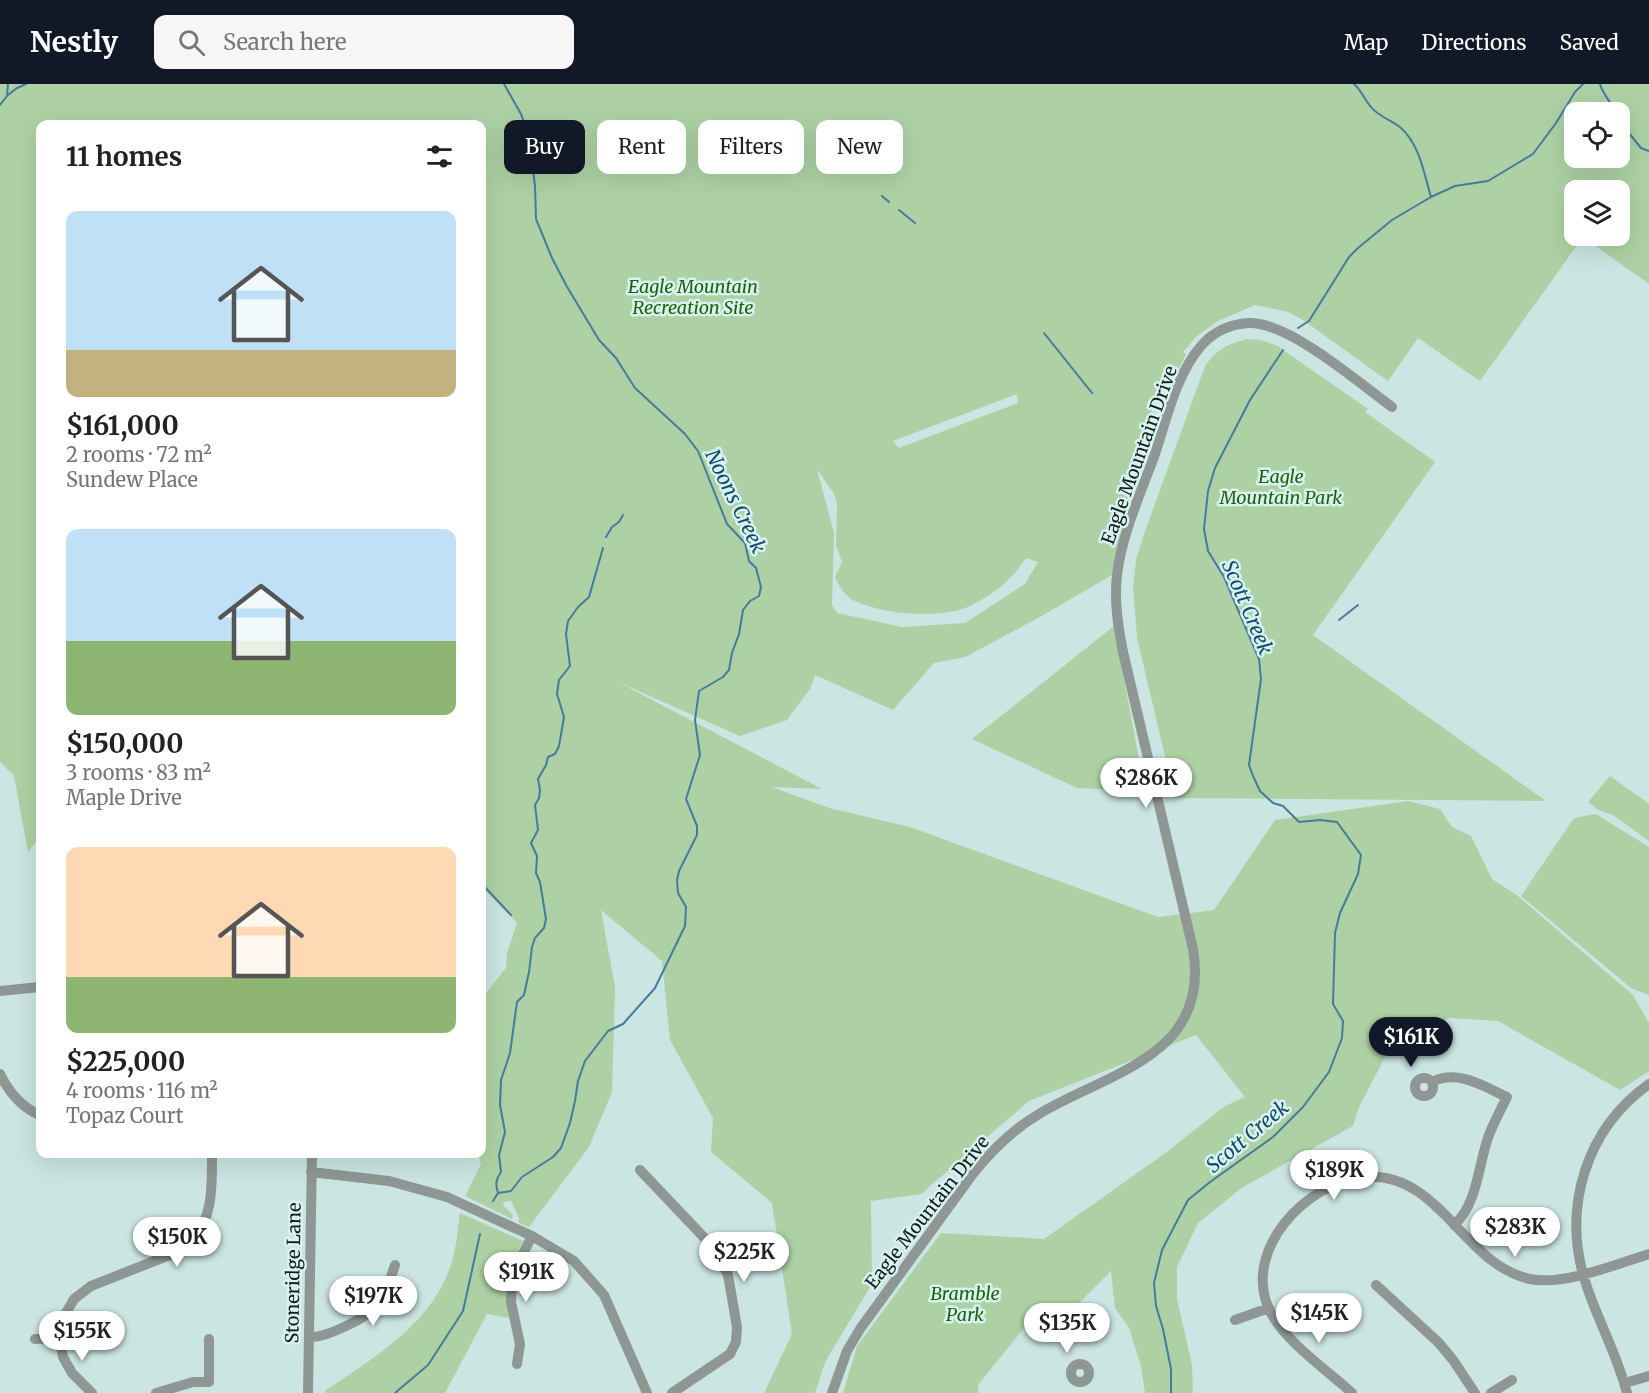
<!DOCTYPE html>
<meta charset="utf-8">
<style>
:root{--surface:#fff;--page:#f6f6f6;--text:#222;--muted:#767676;--accent:#111827}
body{margin:0;font-family:Merriweather,serif;background:var(--page);color:var(--text);height:100vh;display:flex;flex-direction:column;font-size:22px;white-space:nowrap}
*{box-sizing:border-box;margin:0}
p{font-size:20px;color:var(--muted)}
.icon{flex:none;width:33px;height:33px;fill:none;stroke:currentColor;stroke-width:2;stroke-linecap:round;stroke-linejoin:round}
.map{position:relative;flex:1;overflow:hidden}
.sheet{position:absolute;left:36px;top:36px;width:450px;height:1038px;display:flex;flex-direction:column;background:var(--surface);border-radius:12px;box-shadow:0 6px 24px #0002}
.sheet>*{flex:none}
.guide{position:absolute;left:504px;top:36px;width:570px;height:54px;display:flex;gap:12px}
.tools{position:absolute;left:1564px;top:18px;display:grid;gap:12px}
.tools a{display:grid;place-items:center;width:66px;height:66px;border-radius:12px;background:var(--surface);box-shadow:0 6px 24px #0002;font-size:30px}
.price{position:absolute;translate:-50% -51px;padding:0 14px;border-radius:21px;background:#fff;color:#222;font-size:20px;line-height:39px;filter:drop-shadow(0 2px 3px #0008)}
.price::after{content:'';position:absolute;left:50%;top:36px;width:18px;height:14px;margin-left:-9px;background:inherit;clip-path:polygon(0 0,100% 0,50% 100%)}
.price.active{background:var(--accent);color:#fff}
ul{padding:0;list-style:none}
li{display:grid;align-content:center;gap:12px;height:318px;padding:0 30px}
li span{display:grid;place-items:center;height:186px;border-radius:12px;color:#555}
li>.icon{margin-inline-start:auto}
span .icon{width:108px;height:108px;fill:#fffc;stroke-width:1}
li b{font-size:26px}
h2{display:flex;justify-content:space-between;align-items:center;height:72px;padding:0 30px;font-size:26px}
.pill{padding:0 21px;border-radius:12px;background:var(--surface);box-shadow:0 6px 24px #0002;font-size:21px;line-height:54px}
.pill.active{background:var(--accent);color:#fff}
header{display:flex;align-items:center;gap:36px;box-sizing:border-box;height:84px;padding:0 30px;background:var(--accent);color:#fff}
header strong{font-size:28px}
nav{display:flex;gap:33px;margin-inline-start:auto;font-size:21px}
.search{width:420px;height:54px;background:var(--page);display:flex;align-items:center;gap:15px;box-sizing:border-box;padding:0 21px;border-radius:12px;color:var(--muted);font-size:22px}
.map>svg:first-child{display:block}
</style>
<header>
<strong>Nestly</strong>
<div class="search"><svg class="icon" aria-label="search" viewBox="0 0 24 24"><circle cx="10" cy="10" r="6"/><path d="M15 15l6 6"/></svg>Search here</div>
<nav><a>Map</a><a>Directions</a><a>Saved</a></nav>
</header>
<div class="map">
<svg width="1649" height="1309" viewBox="0 0 1649 1309">
<rect width="100%" height="100%" fill="#cbe5e2"/>
<path fill="#add1a5" fill-rule="evenodd" d="M0 0H1649V200L1583 153 1480 297 1418 254 1388 297 1303 236 1288 228 1255 221 1218 237 1197 252 1183 268 1186 270 1178 286 1164 293 1148 337 1157 343 1131 408 1112 491 1038 534 965 573 934 579 893 626 815 591 810 605 787 636 740 652 618 598 822 705 772 703 829 724 910 743 1158 833 1214 826 1275 736 1408 717 1440 725 1452 743 1471 752 1492 795 1518 812 1633 911 1649 939V987L1620 1006 1498 937 1449 934 1392 960 1359 1023 1353 1042 1243 1103 1198 1139 1177 1183V1215L1192 1281 1193 1309H1145L1141 1282 1129 1244 1115 1224 1111 1187 1080 1218 1027 1240 978 1301V1309H843L857 1262 941 1149 1044 1155 1164 1070 1225 1022 1245 1013 1196 951 1029 1017 921 1110 871 1117 872 1200 825 1278 815 1309H764L792 1250 772 1119 711 1068 713 1034 670 956 662 877 601 826 615 903 612 1008 589 1063 529 1143 518 1138 519 1134 511 1117 504 1118 503 1121 513 1131 512 1135 465 1112 481 1080 478 1070H482L483 913 506 884 507 869 517 839 482 803V40H40V753L28 768 14 692 0 678ZM1575 28H1620V74H1575ZM1575 106H1620V152H1575ZM1017 310 1018 319 899 364 893 357ZM817 385 834 410 837 419 836 461 842 478 835 493C840 503 844 512 855 517 884 531 946 536 974 520 994 510 1014 493 1026 474L1038 478 1025 500 965 539 902 543 837 529 832 521 834 449Z
M1247 255 1260 256 1276 261 1368 325 1365 328 1435 378 1313 551 1546 717 1175 714 1137 554 1133 504 1136 476 1144 450 1205 282C1216 266 1229 259 1247 255Z
M1114 542 1145 707 1077 704 972 655Z
M1610 692 1649 720V757L1613 731 1598 726 1588 718Z
M1596 730 1649 763V911L1631 904 1521 812 1574 734Z
M460 1129 523 1157 507 1190 509 1234 487 1230 445 1309H326V1306C377 1272 439 1235 454 1170 457 1157 458 1142 460 1129Z"/>
<g fill="none" stroke-linecap="round" stroke-linejoin="round">
<path stroke="#457b9d" stroke-width="2" d="M1354 0C1362 7 1364 15 1371 23 1379 33 1392 36 1401 44 1420 61 1424 90 1431 113
M1600 0C1603 11 1611 18 1616 28
M8 11 17 4 26 0
M0 21 7 12 8 0
M1620 38 1641 64 1649 67
M882 112 889 118
M899 126 915 139
M1298 244 1309 237 1349 173 1358 164 1392 136 1431 113 1455 102 1488 97 1533 70 1556 39 1575 8 1583 0
M1044 249 1092 309
M606 453 612 443 619 438 623 431
M1339 536 1358 521
M482 800 511 831
M498 1109C495 1100 496 1095 501 1088L499 1071 505 1048 500 1021 501 996 510 969 517 918 524 911 529 888 532 863 535 854 544 844 546 835 540 798 536 789 537 772 531 759 538 746 535 721 539 714 540 706 538 695 546 681 548 673 555 670 559 662 564 633 557 610 559 596 570 582 566 550 568 537 578 523 589 513 603 464
M493 1117 498 1109 511 1107 522 1093 553 1073 561 1064 570 1039 575 1017 578 997 585 977 608 947 623 940 655 904 685 842 686 823 678 809 677 796 679 787 697 751V742L686 715 700 671 695 636 699 607 723 593 729 586 732 569 739 550 743 526 750 517 759 512 761 503 756 484 749 477 745 459 727 440 698 367 685 350 635 304 616 274 599 256 566 201 552 174 536 135 535 102 528 49 521 30 504 0
M395 1309 428 1281 463 1227 480 1150
M1171 1309V1285L1163 1245 1156 1222 1154 1199 1162 1166 1188 1116 1210 1098 1273 1053 1303 1023 1329 988 1342 954 1343 937 1333 920 1335 849 1340 829 1358 790 1361 771 1337 738 1320 736 1299 738 1283 722 1273 719 1260 707 1253 692 1249 681 1261 595 1259 575 1224 493 1208 467 1204 445 1208 407 1215 384 1250 316 1283 266"/>
<path stroke="#8e9793" stroke-width="10" d="M0 907 40 903
M0 990C8 1007 22 1024 40 1031
M1415 1003a9 9 0 1 1 18 0a9 9 0 1 1-18 0Z
M1432 998C1457 985 1483 1002 1507 1013 1501 1025 1494 1038 1489 1051 1478 1080 1478 1120 1454 1141
M640 1086 714 1164 728 1191 737 1243 736 1258 730 1270 672 1309
M311 1088 389 1097 447 1113 532 1152 574 1177 604 1211 647 1309
M1376 1201 1439 1259 1453 1276 1475 1309
M1235 1236 1269 1224
M309 1253C326 1254 373 1232 382 1216 388 1206 391 1192 395 1181
M35 1255 59 1254
M1071 1289a9 9 0 1 1 18 0a9 9 0 1 1-18 0Z
M517 1280 520 1260 511 1218 512 1200 513 1189 532 1152
M1625 1299 1649 1292
M92 1309 72 1289 63 1273 59 1254 62 1236 74 1215 91 1202 190 1163C213 1133 212 1106 212 1070
M156 1309 193 1298H209V1255
M308 1309 312 1070
M832 1309 847 1267 860 1245 972 1091C991 1067 1012 1046 1039 1030 1109 988 1211 972 1193 865L1123 568C1118 542 1114 517 1117 491 1122 449 1141 409 1155 370 1167 334 1176 291 1201 262 1213 248 1230 240 1249 239 1289 238 1358 298 1392 323
M1352 1309C1328 1287 1286 1258 1271 1229 1239 1169 1306 1097 1365 1093 1440 1087 1462 1180 1530 1195 1564 1202 1616 1180 1649 1170
M1491 1309 1512 1296
M1627 1309C1617 1270 1597 1235 1585 1197 1562 1123 1586 1045 1649 1000"/>
</g>
<g text-anchor="middle" dominant-baseline="central" stroke-width="5" stroke-linejoin="round" paint-order="stroke">
<g font-size="18" font-style="italic" fill="#1f610a" stroke="#d8f2f0">
<text x="693" y="202">Eagle Mountain<tspan x="693" dy="21">Recreation Site</tspan></text>
<text x="1281" y="392">Eagle<tspan x="1281" dy="21">Mountain Park</tspan></text>
<text x="965" y="1209">Bramble<tspan x="965" dy="21">Park</tspan></text>
</g>
<g font-size="18" fill="#111b1a" stroke="#d8f2f0">
<text transform="translate(1139 371) rotate(-70)">Eagle Mountain Drive</text>
<text transform="translate(927 1128) rotate(-52)">Eagle Mountain Drive</text>
<text transform="translate(293 1189) rotate(-89)">Stoneridge Lane</text>
</g>
<g font-size="20" font-style="italic" fill="#114a6b" stroke="#d8f2f0">
<text transform="translate(736 417) rotate(64)">Noons Creek</text>
<text transform="translate(1248 523) rotate(67)">Scott Creek</text>
<text transform="translate(1247 1052) rotate(-40)">Scott Creek</text>
</g>
</g>
</svg>
<div class="tools">
<a><svg class="icon" aria-label="locate" viewBox="0 0 24 24"><circle cx="12" cy="12" r="6"/><path d="M12 2v4M12 18v4M2 12h4M18 12h4"/></svg></a>
<a><svg class="icon" aria-label="layers" viewBox="0 0 24 24"><path d="M12 4l9 5-9 5-9-5zM3 14l9 5 9-5"/></svg></a>
</div>
<b class="price" style="left:1146px;top:725px">$286K</b>
<b class="price active" style="left:1411px;top:984px">$161K</b>
<b class="price" style="left:1334px;top:1117px">$189K</b>
<b class="price" style="left:1515px;top:1174px">$283K</b>
<b class="price" style="left:177px;top:1184px">$150K</b>
<b class="price" style="left:744px;top:1199px">$225K</b>
<b class="price" style="left:526px;top:1219px">$191K</b>
<b class="price" style="left:373px;top:1243px">$197K</b>
<b class="price" style="left:1319px;top:1260px">$145K</b>
<b class="price" style="left:1067px;top:1270px">$135K</b>
<b class="price" style="left:82px;top:1278px">$155K</b>
<div class="guide">
<a class="pill active">Buy</a>
<a class="pill">Rent</a>
<a class="pill">Filters</a>
<a class="pill">New</a>
</div>
<section class="sheet">
<h2>11 homes<svg class="icon" aria-label="filters" viewBox="0 0 24 24"><path d="M4 7h16M4 17h16"/><circle cx="9" cy="7" r="2"/><circle cx="15" cy="17" r="2"/></svg></h2>
<ul>
<li><span style="background:linear-gradient(#bfe0f5 75%,#c2b280 0)"><svg class="icon" aria-label="home" viewBox="0 0 24 24"><path d="M3 11l9-7 9 7M6 9v11h12V9"/></svg></span><div><b>$161,000</b><p>2 rooms · 72 m²</p><p>Sundew Place</p></div></li>
<li><span style="background:linear-gradient(#bfe0f5 60%,#8fb573 0)"><svg class="icon" aria-label="home" viewBox="0 0 24 24"><path d="M3 11l9-7 9 7M6 9v11h12V9"/></svg></span><div><b>$150,000</b><p>3 rooms · 83 m²</p><p>Maple Drive</p></div></li>
<li><span style="background:linear-gradient(#ffd9b3 70%,#8fb573 0)"><svg class="icon" aria-label="home" viewBox="0 0 24 24"><path d="M3 11l9-7 9 7M6 9v11h12V9"/></svg></span><div><b>$225,000</b><p>4 rooms · 116 m²</p><p>Topaz Court</p></div></li>
</ul>
</section>
</div>
